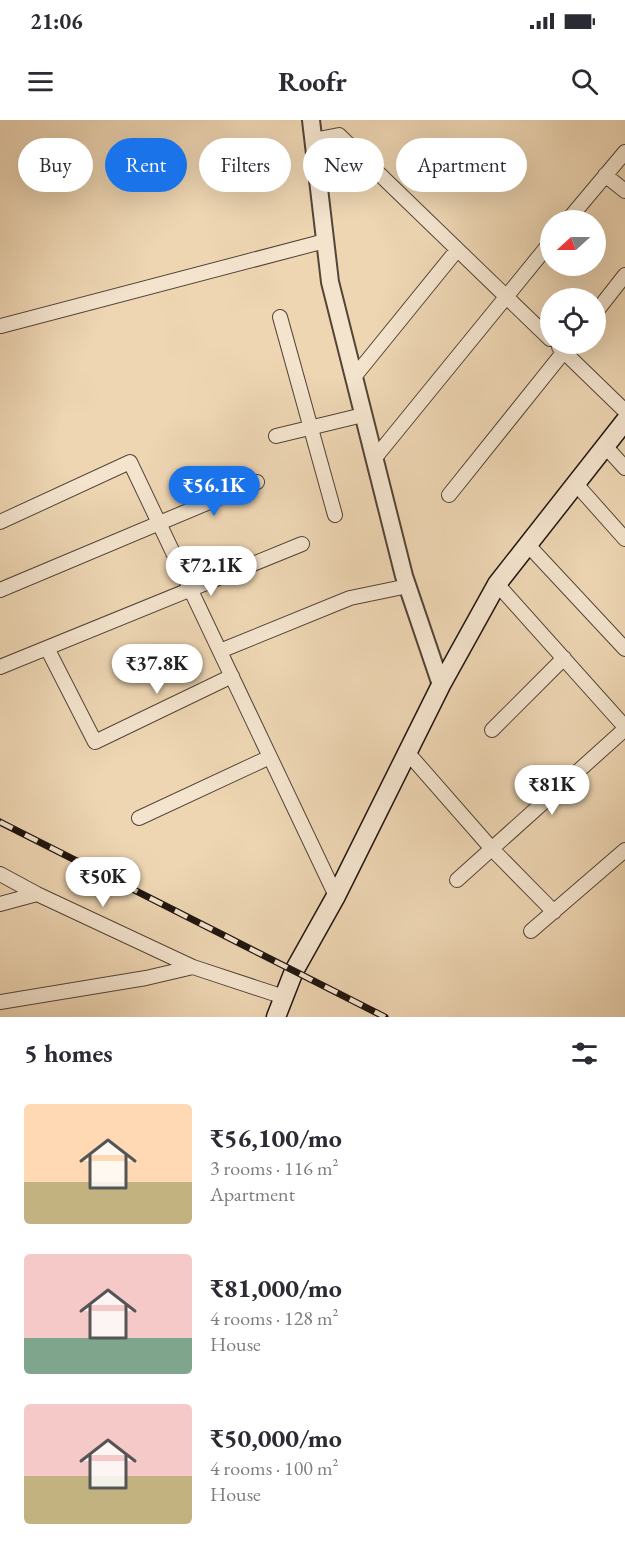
<!DOCTYPE html>
<meta charset="utf-8">
<style>
:root{--surface:#fff;--page:#f2f2f3;--text:#2b2b33;--muted:#7c7c81;--accent:#1a73e8}
body{margin:0;font-family:"EB Garamond",serif;background:var(--page);color:var(--text);height:100vh;display:flex;flex-direction:column;font-size:22px;white-space:nowrap}
*{box-sizing:border-box;margin:0}
p{font-size:20px;color:var(--muted)}
.icon{flex:none;width:33px;height:33px;fill:none;stroke:currentColor;stroke-width:2;stroke-linecap:round;stroke-linejoin:round}
.map{position:relative;height:897px;overflow:hidden}
.details{display:flex;flex-direction:column;background:var(--surface);flex:1}
.details>*{flex:none}
.hud{position:absolute;left:18px;top:18px;width:590px;height:54px;display:flex;gap:12px}
.needle{width:39px;rotate:249deg}
.controls{position:absolute;left:540px;top:90px;display:grid;gap:12px}
.controls a{display:grid;place-items:center;width:66px;height:66px;border-radius:50%;background:var(--surface);box-shadow:0 6px 24px #0002;font-size:30px}
.price{position:absolute;translate:-50% -51px;padding:0 14px;border-radius:21px;background:#fff;color:#222;font-size:20px;line-height:39px;filter:drop-shadow(0 2px 3px #0008)}
.price::after{content:'';position:absolute;left:50%;top:36px;width:18px;height:14px;margin-left:-9px;background:inherit;clip-path:polygon(0 0,100% 0,50% 100%)}
.price.on{background:var(--accent);color:#fff}
ul{padding:0;list-style:none}
li{display:flex;align-items:center;gap:18px;height:150px;padding:0 24px}
li span{display:grid;place-items:center;flex:none;width:168px;height:120px;border-radius:6px;color:#555}
li>.icon{margin-inline-start:auto}
span .icon{width:72px;height:72px;fill:#fffc;stroke-width:1}
li b{font-size:26px}
h2{display:flex;justify-content:space-between;align-items:center;height:72px;padding:0 24px;font-size:26px}
.pill{padding:0 21px;border-radius:27px;background:var(--surface);box-shadow:0 6px 24px #0002;font-size:21px;line-height:54px}
.pill.on{background:var(--accent);color:#fff}
.status{display:flex;justify-content:space-between;align-items:center;height:42px;padding:0 30px;background:var(--surface);direction:ltr}
.status svg{height:16px;fill:currentColor}
header{display:flex;justify-content:space-between;align-items:center;height:78px;padding:0 24px;background:var(--surface);font-size:27px;font-weight:700}
.map>svg:first-child{display:block}
</style>
<div class="status"><b>21:06</b><svg viewBox="0 0 49 12"><path d="M0 12V9h3v3zM5 12V6h3v6zM10 12V3h3v9zM15 12V0h3v12zM26 1h20v11H26zM47 4h2v5h-2z"/></svg></div>
<header><svg class="icon" aria-label="menu" viewBox="0 0 24 24"><path d="M4 6h16M4 12h16M4 18h16"/></svg>Roofr<svg class="icon" aria-label="search" viewBox="0 0 24 24"><circle cx="10" cy="10" r="6"/><path d="M15 15l6 6"/></svg></header>
<div class="map">
<svg width="625" height="897" viewBox="0 0 625 897">
<rect width="100%" height="100%" fill="#eed6b3"/>
<filter id="stains"><feTurbulence type="fractalNoise" baseFrequency=".00333" numOctaves="4"/><feColorMatrix values="0 0 0 0 .2 0 0 0 0 .09 0 0 0 0 .02 0 0 0 .5 -.17"/></filter>
<radialGradient id="worn" r=".72"><stop offset=".6" stop-color="#630" stop-opacity="0"/><stop offset="1" stop-color="#630" stop-opacity=".3"/></radialGradient>
<g fill="none" stroke-linecap="round" stroke-linejoin="round">
<g stroke="#534538" stroke-width="16">
<path id="minor" d="M313 20 339 15 550 219
M605 55 625 71
M568 100 625 32
M596 192 625 155
M280 197 335 395
M1 206 325 121
M559 227 625 291
M354 257 457 130
M276 316 363 295
M605 326 625 348
M374 339 550 123
M576 364 625 419
M449 375 570 224
M0 402 130 342 336 776
M528 425 625 529
M497 464 625 607
M0 470 257 362
M47 528 95 622 232 556
M220 531 350 478 408 466
M0 547 302 424
M492 610 564 538
M407 632 492 729 554 792
M139 698 270 637
M0 754 37 774 193 847
M457 760 625 609
M0 784 37 774
M531 811 625 730
M0 882 146 858 193 847 284 877"/>
</g>
<g stroke="#534538" stroke-width="20">
<path id="tertiary" d="M311 0 330 162 404 456 441 565"/>
</g>
<g stroke="#1f150f" stroke-width="21">
<path id="secondary" d="M276 897 294 851 336 776 441 565 497 464 625 301"/>
</g>
<use href="#minor" stroke="#f4e4ce" stroke-width="14"/>
<use href="#tertiary" stroke="#f4e4ce" stroke-width="16"/>
<use href="#secondary" stroke="#f4e4ce" stroke-width="18"/>
<g stroke="#1f150f" stroke-width="7">
<path id="rail" d="M0 702 385 897"/>
</g>
<use href="#rail" stroke="#f4e4ce" stroke-width="4.5" stroke-dasharray="14" stroke-linecap="butt"/>
</g>
<rect width="100%" height="100%" filter="url(#stains)"/>
<rect width="100%" height="100%" fill="url(#worn)"/>
</svg>
<div class="controls">
<a><svg class="needle" viewBox="-14 -14 28 28"><path d="M0-13l5 13h-10z" fill="#e53935"/><path d="M0 13l5-13h-10z" fill="#7c7c81"/></svg></a>
<a><svg class="icon" aria-label="locate" viewBox="0 0 24 24"><circle cx="12" cy="12" r="6"/><path d="M12 2v4M12 18v4M2 12h4M18 12h4"/></svg></a>
</div>
<b class="price on" style="left:214px;top:397px">₹56.1K</b>
<b class="price" style="left:211px;top:477px">₹72.1K</b>
<b class="price" style="left:157px;top:575px">₹37.8K</b>
<b class="price" style="left:552px;top:696px">₹81K</b>
<b class="price" style="left:103px;top:788px">₹50K</b>
<div class="hud">
<a class="pill">Buy</a>
<a class="pill on">Rent</a>
<a class="pill">Filters</a>
<a class="pill">New</a>
<a class="pill">Apartment</a>
</div>
</div>
<section class="details">
<h2>5 homes<svg class="icon" aria-label="filters" viewBox="0 0 24 24"><path d="M4 7h16M4 17h16"/><circle cx="9" cy="7" r="2"/><circle cx="15" cy="17" r="2"/></svg></h2>
<ul>
<li><span style="background:linear-gradient(#ffd9b3 65%,#c2b280 0)"><svg class="icon" aria-label="home" viewBox="0 0 24 24"><path d="M3 11l9-7 9 7M6 9v11h12V9"/></svg></span><div><b>₹56,100/mo</b><p>3 rooms · 116 m²</p><p>Apartment</p></div></li>
<li><span style="background:linear-gradient(#f6c9c9 70%,#7fa58c 0)"><svg class="icon" aria-label="home" viewBox="0 0 24 24"><path d="M3 11l9-7 9 7M6 9v11h12V9"/></svg></span><div><b>₹81,000/mo</b><p>4 rooms · 128 m²</p><p>House</p></div></li>
<li><span style="background:linear-gradient(#f6c9c9 60%,#c2b280 0)"><svg class="icon" aria-label="home" viewBox="0 0 24 24"><path d="M3 11l9-7 9 7M6 9v11h12V9"/></svg></span><div><b>₹50,000/mo</b><p>4 rooms · 100 m²</p><p>House</p></div></li>
</ul>
</section>
